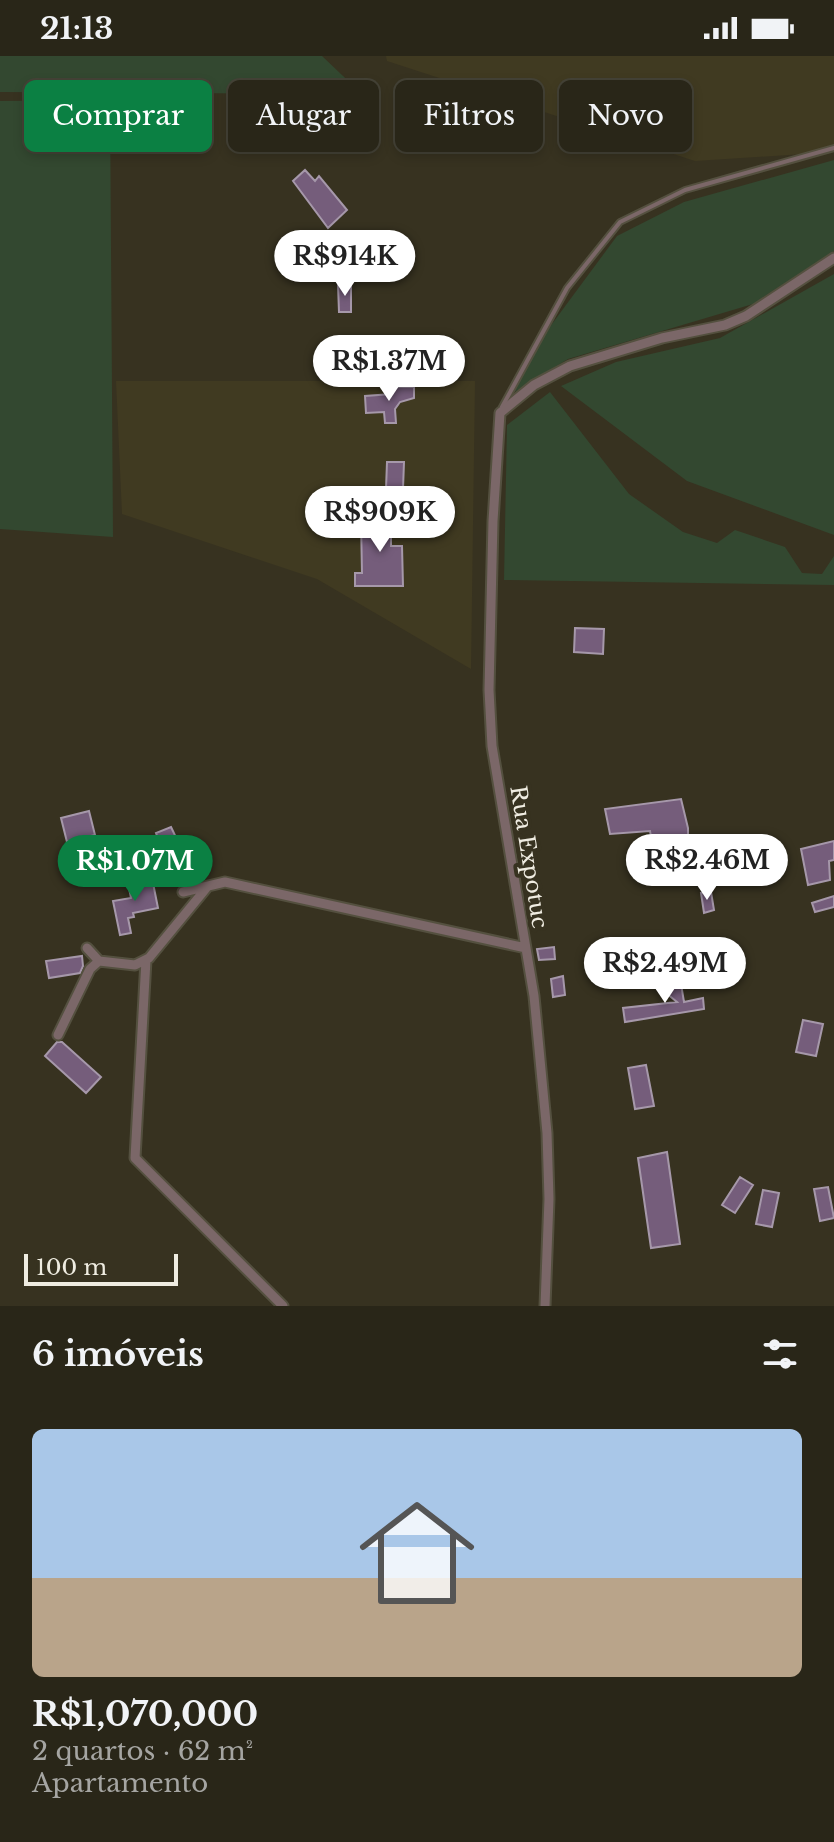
<!DOCTYPE html>
<html lang="pt">
<meta charset="utf-8">
<style>
:root{--surface:#292618;--page:#312e21;--text:#f1f3f6;--muted:#a5a5a2;--line:#454337;--accent:#0b8043}
body{margin:0;font-family:"Libre Baskerville",serif;background:var(--page);color:var(--text);height:100vh;display:flex;flex-direction:column;font-size:30px;white-space:nowrap}
*{box-sizing:border-box;margin:0}
p{font-size:26px;color:var(--muted)}
.icon{flex:none;width:44px;height:44px;fill:none;stroke:currentColor;stroke-width:2;stroke-linecap:round;stroke-linejoin:round}
.map{position:relative;height:1250px;overflow:hidden}
.drawer{display:flex;flex-direction:column;background:var(--surface);flex:1}
.drawer>*{flex:none}
.hud{position:absolute;left:24px;top:24px;width:786px;height:72px;display:flex;gap:16px}
.scale{position:absolute;left:24px;bottom:20px;width:154px;box-sizing:border-box;padding-left:8px;border:4px solid #efece1;border-top:0;font-size:22px;line-height:28px;white-space:nowrap;color:#efece1;-webkit-text-stroke:6px #373220;paint-order:stroke}
.price{position:absolute;translate:-50% -68px;padding:0 18px;border-radius:28px;background:#fff;color:#222;font-size:26px;line-height:52px;filter:drop-shadow(0 2px 4px #0008)}
.price::after{content:'';position:absolute;left:50%;top:48px;width:24px;height:18px;margin-left:-12px;background:inherit;clip-path:polygon(0 0,100% 0,50% 100%)}
.price.selected{background:var(--accent);color:#fff}
ul{padding:0;list-style:none}
li{display:grid;align-content:center;gap:16px;height:424px;padding:0 32px}
li+li{border-top:2px solid var(--line)}
li span{display:grid;place-items:center;height:248px;border-radius:12px;color:#555}
li>.icon{margin-inline-start:auto}
span .icon{width:144px;height:144px;fill:#fffc;stroke-width:1}
li b{font-size:34px}
h2{display:flex;justify-content:space-between;align-items:center;height:96px;padding:0 32px;font-size:34px}
.tag{padding:0 28px;border-radius:12px;background:var(--surface);box-shadow:0 4px 12px #0003,0 0 0 2px var(--line);font-size:28px;line-height:72px}
.tag.selected{background:var(--accent);color:#fff}
.status{display:flex;justify-content:space-between;align-items:center;height:56px;padding:0 40px;background:var(--surface);direction:ltr}
.status svg{height:22px;fill:currentColor}
.map>svg:first-child{display:block}
</style>
<div class="status"><b>21:13</b><svg viewBox="0 0 49 12"><path d="M0 12V9h3v3zM5 12V6h3v6zM10 12V3h3v9zM15 12V0h3v12zM26 1h20v11H26zM47 4h2v5h-2z"/></svg></div>
<div class="map">
<svg width="834" height="1250" viewBox="0 0 834 1250">
<rect width="100%" height="100%" fill="#373220"/>
<path fill="#403a21" d="M386 0H834V96L695 105 387 5Z
M116 325H475L471 613 317 523 122 458Z"/>
<path fill="#334830" d="M0 0H322L362 38 0 36Z
M110 44 113 481 0 473V45Z
M834 104V195L753 248 568 303 513 337 549 272 617 180 684 146Z
M834 218V479L687 425 561 330 616 306 720 282Z
M550 336 629 438 683 476 717 487 735 474 785 491 802 517 822 518 834 500V529L504 524 507 369Z"/>
<path fill="#755d7b" stroke="#a698aa" stroke-width="2" d="M305 114 315 125 319 120 347 154 328 172 293 125Z
M351 228V256H339L338 229Z
M395 331H414V342L400 346 395 353 396 367H385L384 356 366 357 365 340 392 338Z
M387 406H404L403 433H386Z
M383 453V465H400V474L391 475V490H402L403 530H355V517H362L361 465H371V454Z
M575 572 604 573 603 598 574 596Z
M681 743 688 772V800H704L709 804 710 810 707 816 698 818 680 805 681 819 667 821 665 800 655 803 650 775 610 778 605 753Z
M89 755 95 779 67 786 61 762Z
M171 771 181 792 164 798 156 777Z
M834 785V804L829 805 830 824 808 829 801 793Z
M152 822 158 852 133 857 134 861 128 862 131 877 120 879 113 845 131 842 128 827Z
M711 836 714 854 704 857 701 837Z
M834 840V851L815 856 812 847Z
M554 891 555 903 539 904 537 893Z
M82 900 83 910 80 917 49 922 46 905Z
M563 920 565 939 553 941 551 923Z
M665 922 681 928 684 946 703 942 704 953 625 966 623 952 677 946 660 932Z
M803 964 823 968 816 1000 796 996Z
M57 986H62L101 1021 86 1037 45 1000Z
M646 1009 654 1050 635 1053 628 1012Z
M667 1096 680 1188 651 1192 638 1102Z
M740 1121 753 1129 735 1157 722 1149Z
M828 1131 834 1162 820 1165 814 1133Z
M763 1134 779 1137 772 1171 756 1168Z"/>
<g fill="none" stroke-linecap="round" stroke-linejoin="round">
<g stroke="#54503f" stroke-width="8">
<path id="service" d="M502 351 567 232 620 166 685 134 834 92"/>
</g>
<g stroke="#54503f" stroke-width="13">
<path id="minor" d="M183 836 225 826 526 892
M87 892 99 905 135 909 149 902 208 830
M146 904 135 1102 283 1250
M58 979 90 913 99 905
M545 1250 549 1143 547 1077 534 940 492 690 489 634 493 465 500 357 534 329 570 310 662 282 725 269 746 260 834 202"/>
</g>
<use href="#service" stroke="#7b6768" stroke-width="4"/>
<use href="#minor" stroke="#7b6768" stroke-width="9"/>
</g>
<g text-anchor="middle" dominant-baseline="central" stroke-width="8" stroke-linejoin="round" paint-order="stroke">
<g font-size="22" fill="#efece1" stroke="#373220">
<text transform="translate(529 801) rotate(81)">Rua Expotuc</text>
</g>
</g>
</svg>
<div class="scale">100 m</div>
<b class="price" style="left:345px;top:242px">R$914K</b>
<b class="price" style="left:389px;top:347px">R$1.37M</b>
<b class="price" style="left:380px;top:498px">R$909K</b>
<b class="price" style="left:707px;top:846px">R$2.46M</b>
<b class="price selected" style="left:135px;top:847px">R$1.07M</b>
<b class="price" style="left:665px;top:949px">R$2.49M</b>
<div class="hud">
<a class="tag selected">Comprar</a>
<a class="tag">Alugar</a>
<a class="tag">Filtros</a>
<a class="tag">Novo</a>
</div>
</div>
<section class="drawer">
<h2>6 imóveis<svg class="icon" aria-label="filters" viewBox="0 0 24 24"><path d="M4 7h16M4 17h16"/><circle cx="9" cy="7" r="2"/><circle cx="15" cy="17" r="2"/></svg></h2>
<ul>
<li><span style="background:linear-gradient(#a9c7e8 60%,#b9a48a 0)"><svg class="icon" aria-label="home" viewBox="0 0 24 24"><path d="M3 11l9-7 9 7M6 9v11h12V9"/></svg></span><div><b>R$1,070,000</b><p>2 quartos · 62 m²</p><p>Apartamento</p></div></li>
</ul>
</section>
